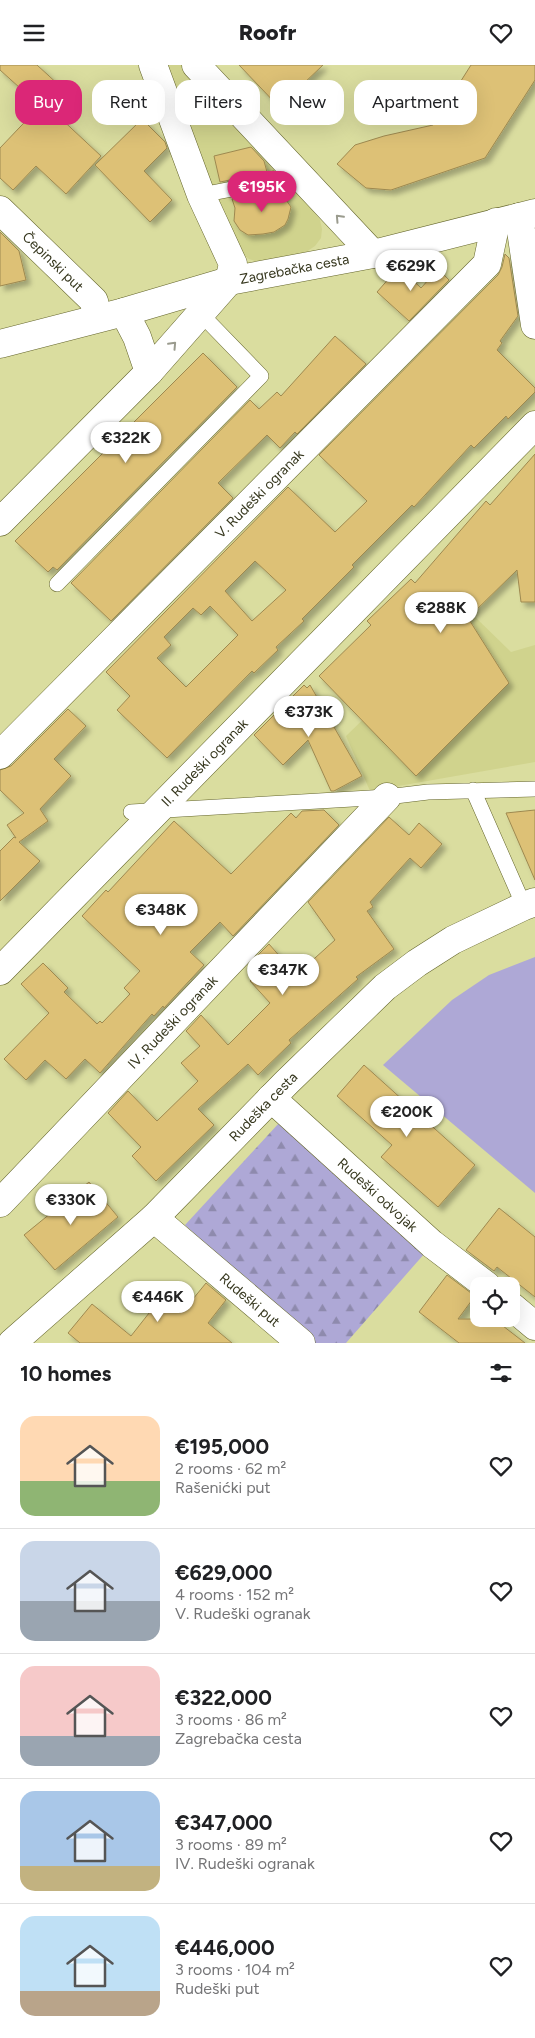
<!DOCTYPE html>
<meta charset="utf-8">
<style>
:root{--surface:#fff;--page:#f6f6f6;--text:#202124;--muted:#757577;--line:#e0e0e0;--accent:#db2777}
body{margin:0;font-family:Figtree,sans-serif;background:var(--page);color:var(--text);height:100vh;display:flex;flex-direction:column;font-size:19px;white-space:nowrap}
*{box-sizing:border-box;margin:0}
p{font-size:16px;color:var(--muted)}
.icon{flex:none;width:28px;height:28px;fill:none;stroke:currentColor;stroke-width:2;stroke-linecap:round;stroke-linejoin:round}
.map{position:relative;height:1278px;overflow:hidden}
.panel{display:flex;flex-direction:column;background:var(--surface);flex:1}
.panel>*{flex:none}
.hud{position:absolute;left:15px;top:15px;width:505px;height:45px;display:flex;gap:10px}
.controls{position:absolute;left:470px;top:1212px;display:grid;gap:10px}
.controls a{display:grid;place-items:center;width:50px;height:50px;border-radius:10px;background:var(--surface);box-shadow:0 5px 20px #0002;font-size:25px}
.price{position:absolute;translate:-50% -42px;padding:0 11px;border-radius:18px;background:#fff;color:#222;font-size:16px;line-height:32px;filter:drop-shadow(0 1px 2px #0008)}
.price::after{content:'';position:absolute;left:50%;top:30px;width:15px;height:11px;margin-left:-8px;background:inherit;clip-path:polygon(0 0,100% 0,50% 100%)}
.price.on{background:var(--accent);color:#fff}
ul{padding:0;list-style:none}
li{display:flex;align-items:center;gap:15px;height:125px;padding:0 20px}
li+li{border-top:1px solid var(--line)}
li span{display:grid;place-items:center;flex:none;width:140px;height:100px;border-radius:15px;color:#555}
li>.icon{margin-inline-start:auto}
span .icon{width:60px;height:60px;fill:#fffc;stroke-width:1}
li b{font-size:21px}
h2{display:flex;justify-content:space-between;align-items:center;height:60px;padding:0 20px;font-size:21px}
.chip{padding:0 18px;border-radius:15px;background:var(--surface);box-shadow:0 5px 20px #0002;font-size:18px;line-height:45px}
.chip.on{background:var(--accent);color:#fff}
header{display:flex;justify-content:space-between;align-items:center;height:65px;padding:0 20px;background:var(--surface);font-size:22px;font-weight:800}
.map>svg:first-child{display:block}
</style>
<header><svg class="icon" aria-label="menu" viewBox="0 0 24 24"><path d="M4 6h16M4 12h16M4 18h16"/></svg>Roofr<svg class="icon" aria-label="heart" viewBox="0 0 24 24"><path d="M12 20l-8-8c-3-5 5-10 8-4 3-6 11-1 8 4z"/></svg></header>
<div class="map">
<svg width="535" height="1278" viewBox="0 0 535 1278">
<defs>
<pattern id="forest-firs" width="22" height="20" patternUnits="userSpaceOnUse" patternTransform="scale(1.25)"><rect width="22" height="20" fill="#aea8d6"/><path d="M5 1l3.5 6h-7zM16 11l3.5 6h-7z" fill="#8e8aad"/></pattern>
<filter id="shadow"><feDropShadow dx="4.5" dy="4.5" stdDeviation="2.5" flood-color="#0004"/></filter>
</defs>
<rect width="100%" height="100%" fill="#dadd9f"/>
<path fill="#d0d38d" d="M164 0H187L312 145 320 155 322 164 321 173 315 181 306 187 258 197 249 194 235 184Z
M472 549 511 587 535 580V697L370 726 346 671Z"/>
<path fill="url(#forest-firs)" d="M279 1058 425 1188 346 1278H313L185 1160Z"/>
<path fill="#aea8d6" d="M535 892V1128L383 1000 452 935 489 910Z"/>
<path fill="#ddc176" stroke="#9e8950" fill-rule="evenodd" filter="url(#shadow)" d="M0 0H37L72 32 56 49 101 91 66 129 36 101 13 125 0 113V83L40 41 0 5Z
M239 0H323L279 42Z
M471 0H535V15L485 93 391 125 366 123 337 99 355 80 384 71 433 60Z
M142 54 165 77 167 83 144 106 172 135 150 157 95 100Z
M251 82 264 96 267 107 274 106 220 117 214 91Z
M282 124 284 132 291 142 288 154 285 160 274 167 263 169 248 170 240 165 234 156 235 143 232 134Z
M0 167 19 186 26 215 0 221Z
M505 189 509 193 518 251 500 276 502 278 497 285 535 323V327L508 354 506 351 474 383 471 380 414 442 412 440 352 500 354 502 302 554 304 556 276 582 278 585 254 608 252 606 167 693 117 645 130 631 106 607 288 422 335 467 367 436 319 390 498 210 502 202ZM255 496 286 525 252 556 225 526ZM210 541 238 570 186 622 157 593 171 580 164 572 193 543 201 550Z
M399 202 421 223 438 204 449 215 409 256 377 227Z
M335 271 366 299 297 369 295 367 280 383 267 370 218 418 233 433 111 556 71 518 250 335 259 344 277 327 281 331Z
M203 288 237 322 57 505 53 502 48 507 15 476Z
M535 389V537H521L517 505 468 553 509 618 416 711 319 611 371 560 367 556 411 514 415 518 486 436 490 440Z
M304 620 307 623 310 620 362 711 334 726H331L308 675 283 700 254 670Z
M68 644 86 661 54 694 71 711 40 744 48 756 19 777 40 796 0 836V786L14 772 16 773 7 760 24 748 0 725V705L11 701Z
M324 745 339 760 233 871 220 857 190 887 204 900 164 943 163 941 154 951 152 949 100 1008 85 994 66 1014 45 995 26 1015 4 994 49 948 21 919 43 898 68 923 64 927 97 959 100 956 102 958 130 929 124 923 140 906 82 851 106 825 108 827 174 756 231 809 291 748 296 753 302 746Z
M535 745V815L506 748Z
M389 752 409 770 419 758 442 779 421 803 410 793 370 837 373 842 367 846 394 884 356 912 358 914 289 975 291 978 258 1010 248 999 198 1044 214 1060 156 1116 132 1091 141 1082 108 1048 128 1026 157 1056 198 1016 181 998 200 981 186 966 201 950 228 980 270 938 250 916 262 904 255 893 269 879 296 910 335 875 308 837Z
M364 1000 475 1100 438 1142 381 1092 392 1080 337 1031Z
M89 1117 118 1152 55 1205 24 1170Z
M499 1143 535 1172V1232L497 1202 494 1206 466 1185Z
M447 1210 475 1231 458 1254H494L525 1278H459L419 1247Z
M206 1218 226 1235 208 1258 232 1278H80L68 1268 92 1239 131 1271 164 1229 184 1245Z"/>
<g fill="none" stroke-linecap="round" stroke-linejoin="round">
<g stroke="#64652b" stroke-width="16">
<path id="lane" d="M201 130 300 111
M57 519 261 311 201 249
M473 725 524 841
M131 747 387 732 428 727 535 724"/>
</g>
<g stroke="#64652b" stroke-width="29">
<g id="street">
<path d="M196 0 373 189"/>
<path id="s1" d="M0 145 94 236 97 253"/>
<path d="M519 152 535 260"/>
<path d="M124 247 137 272 149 307 229 216 233 199 201 130 153 0"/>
<path d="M0 457 149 307"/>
<path id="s2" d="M0 690 487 199 496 157"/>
<path id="s3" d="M0 906 535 360"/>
<path id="s4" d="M271 1033 432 1179 487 1221"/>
<path id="s5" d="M0 1138 387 732"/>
<path id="s6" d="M154 1153 301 1278"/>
<path d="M511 1241 535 1261"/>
</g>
</g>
<g stroke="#64652b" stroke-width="29">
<g id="secondary">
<path id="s7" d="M0 279 124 247 229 216 373 189 535 148"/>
<path id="s8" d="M12 1278 154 1153 286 1018 385 922 417 898 453 875 524 841 535 837"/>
</g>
</g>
<use href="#lane" stroke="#fff" stroke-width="15"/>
<use href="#street" stroke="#fff" stroke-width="28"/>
<use href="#secondary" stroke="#fff" stroke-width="28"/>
</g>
<defs><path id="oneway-chevron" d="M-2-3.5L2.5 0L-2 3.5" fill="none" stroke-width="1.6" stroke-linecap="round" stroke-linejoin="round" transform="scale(1.25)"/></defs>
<g stroke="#9a9b8e">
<use href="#oneway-chevron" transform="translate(339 153) rotate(-133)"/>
<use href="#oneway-chevron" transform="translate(173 280) rotate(-47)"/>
</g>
<g text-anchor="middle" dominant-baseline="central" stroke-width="4" stroke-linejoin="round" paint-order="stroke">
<g font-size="14" fill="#36371e" stroke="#dadd9f">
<text stroke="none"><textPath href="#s1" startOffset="74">Čepinski put</textPath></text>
<text stroke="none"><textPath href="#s7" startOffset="304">Zagrebačka cesta</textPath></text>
<text stroke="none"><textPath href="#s2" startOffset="368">V. Rudeški ogranak</textPath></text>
<text stroke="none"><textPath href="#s3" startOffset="292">II. Rudeški ogranak</textPath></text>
<text stroke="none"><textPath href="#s5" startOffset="250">IV. Rudeški ogranak</textPath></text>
<text stroke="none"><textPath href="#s8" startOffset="345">Rudeška cesta</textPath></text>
<text stroke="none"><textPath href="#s4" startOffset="144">Rudeški odvojak</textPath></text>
<text stroke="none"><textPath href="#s6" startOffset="126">Rudeški put</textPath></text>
</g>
</g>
</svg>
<div class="controls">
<a><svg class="icon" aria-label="locate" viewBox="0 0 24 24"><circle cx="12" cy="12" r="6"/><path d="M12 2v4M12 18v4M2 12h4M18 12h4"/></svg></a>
</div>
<b class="price on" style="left:262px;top:148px">€195K</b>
<b class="price" style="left:411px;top:227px">€629K</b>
<b class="price" style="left:126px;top:399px">€322K</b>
<b class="price" style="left:441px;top:569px">€288K</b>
<b class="price" style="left:309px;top:673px">€373K</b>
<b class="price" style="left:161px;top:871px">€348K</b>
<b class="price" style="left:283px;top:931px">€347K</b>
<b class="price" style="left:407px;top:1073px">€200K</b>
<b class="price" style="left:71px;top:1161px">€330K</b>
<b class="price" style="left:158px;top:1258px">€446K</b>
<div class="hud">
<a class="chip on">Buy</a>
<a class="chip">Rent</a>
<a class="chip">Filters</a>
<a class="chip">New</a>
<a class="chip">Apartment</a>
</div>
</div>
<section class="panel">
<h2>10 homes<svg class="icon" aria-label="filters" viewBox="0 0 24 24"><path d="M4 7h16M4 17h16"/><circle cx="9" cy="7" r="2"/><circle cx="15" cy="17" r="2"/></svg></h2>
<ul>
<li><span style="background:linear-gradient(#ffd9b3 65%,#8fb573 0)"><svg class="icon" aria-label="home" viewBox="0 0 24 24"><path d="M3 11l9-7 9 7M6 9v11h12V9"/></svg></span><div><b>€195,000</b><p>2 rooms · 62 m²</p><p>Rašenićki put</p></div><svg class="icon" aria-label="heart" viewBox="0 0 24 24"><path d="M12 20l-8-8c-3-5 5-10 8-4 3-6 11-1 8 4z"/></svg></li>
<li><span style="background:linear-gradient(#c9d6e8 60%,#9aa5b1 0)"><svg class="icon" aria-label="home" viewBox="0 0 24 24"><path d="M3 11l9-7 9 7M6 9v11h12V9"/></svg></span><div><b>€629,000</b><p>4 rooms · 152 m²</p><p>V. Rudeški ogranak</p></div><svg class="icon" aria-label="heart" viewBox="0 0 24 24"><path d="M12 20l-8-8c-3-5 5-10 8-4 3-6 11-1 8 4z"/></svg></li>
<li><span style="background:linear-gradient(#f6c9c9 70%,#9aa5b1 0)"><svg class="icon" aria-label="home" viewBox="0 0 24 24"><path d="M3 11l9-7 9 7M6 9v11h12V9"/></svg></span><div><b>€322,000</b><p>3 rooms · 86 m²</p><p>Zagrebačka cesta</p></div><svg class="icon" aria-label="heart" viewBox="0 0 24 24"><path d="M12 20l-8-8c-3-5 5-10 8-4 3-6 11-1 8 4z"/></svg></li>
<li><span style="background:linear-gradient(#a9c7e8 75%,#c2b280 0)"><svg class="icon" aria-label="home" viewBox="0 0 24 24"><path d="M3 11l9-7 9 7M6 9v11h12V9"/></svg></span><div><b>€347,000</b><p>3 rooms · 89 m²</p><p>IV. Rudeški ogranak</p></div><svg class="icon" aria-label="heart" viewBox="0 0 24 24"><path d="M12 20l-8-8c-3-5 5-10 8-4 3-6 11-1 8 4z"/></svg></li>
<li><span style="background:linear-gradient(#bfe0f5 75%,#b9a48a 0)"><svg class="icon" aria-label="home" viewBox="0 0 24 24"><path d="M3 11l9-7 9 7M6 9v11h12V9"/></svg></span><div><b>€446,000</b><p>3 rooms · 104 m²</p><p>Rudeški put</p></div><svg class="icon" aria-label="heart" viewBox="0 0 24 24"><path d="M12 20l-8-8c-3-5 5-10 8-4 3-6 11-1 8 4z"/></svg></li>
</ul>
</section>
